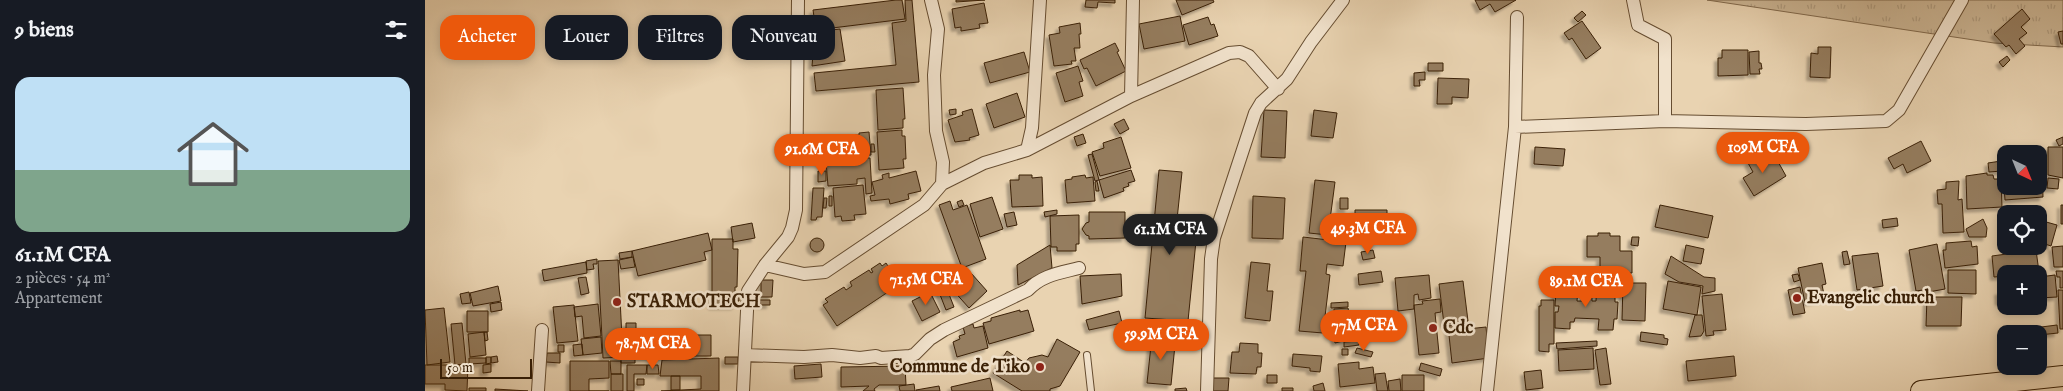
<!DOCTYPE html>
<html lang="fr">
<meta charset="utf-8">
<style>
:root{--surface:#171b24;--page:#20242c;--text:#f1f3f6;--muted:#9ea1a6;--line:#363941;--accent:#ea580c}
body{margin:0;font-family:"IM FELL English",serif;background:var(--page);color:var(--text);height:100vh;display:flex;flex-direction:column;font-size:19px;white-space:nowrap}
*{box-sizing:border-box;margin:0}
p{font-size:16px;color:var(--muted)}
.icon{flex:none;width:28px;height:28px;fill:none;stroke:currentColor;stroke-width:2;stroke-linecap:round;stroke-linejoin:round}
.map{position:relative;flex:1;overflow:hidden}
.drawer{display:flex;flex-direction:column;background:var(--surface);width:425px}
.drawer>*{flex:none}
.top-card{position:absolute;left:15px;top:15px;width:475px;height:45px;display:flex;gap:10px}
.needle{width:32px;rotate:137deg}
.controls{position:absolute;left:1572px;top:145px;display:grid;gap:10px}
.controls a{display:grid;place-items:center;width:50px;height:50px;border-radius:10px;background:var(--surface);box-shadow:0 2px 8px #0003;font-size:25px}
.scale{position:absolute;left:15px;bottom:12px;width:92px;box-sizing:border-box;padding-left:5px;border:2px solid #3a2006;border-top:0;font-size:14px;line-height:18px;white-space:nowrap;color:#3a2006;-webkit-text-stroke:4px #f1e2cc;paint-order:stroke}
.price{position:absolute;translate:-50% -42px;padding:0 11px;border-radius:18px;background:var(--accent);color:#fff;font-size:16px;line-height:32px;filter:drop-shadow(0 1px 2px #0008)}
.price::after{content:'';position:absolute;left:50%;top:30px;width:15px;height:11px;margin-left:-8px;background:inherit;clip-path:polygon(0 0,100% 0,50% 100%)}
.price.on{background:#222;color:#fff}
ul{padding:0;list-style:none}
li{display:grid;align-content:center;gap:10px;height:265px;padding:0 15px}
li+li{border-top:1px solid var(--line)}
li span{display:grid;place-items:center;height:155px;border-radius:15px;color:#555}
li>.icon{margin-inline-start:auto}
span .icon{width:90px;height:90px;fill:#fffc;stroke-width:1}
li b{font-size:21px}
h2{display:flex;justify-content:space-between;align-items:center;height:60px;padding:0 15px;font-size:21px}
.chip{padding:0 18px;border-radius:15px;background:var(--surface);box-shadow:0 2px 8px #0003;font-size:18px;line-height:45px}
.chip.on{background:var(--accent);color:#fff}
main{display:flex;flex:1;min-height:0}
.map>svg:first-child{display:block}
</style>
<main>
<section class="drawer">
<h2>9 biens<svg class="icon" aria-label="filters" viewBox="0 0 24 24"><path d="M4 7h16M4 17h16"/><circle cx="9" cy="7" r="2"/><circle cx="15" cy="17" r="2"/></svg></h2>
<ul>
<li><span style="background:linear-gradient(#bfe0f5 60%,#7fa58c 0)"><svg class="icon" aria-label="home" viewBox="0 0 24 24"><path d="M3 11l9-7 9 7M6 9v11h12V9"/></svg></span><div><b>61.1M CFA</b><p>2 pièces · 54 m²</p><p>Appartement</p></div></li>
</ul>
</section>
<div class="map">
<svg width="1638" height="391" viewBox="0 0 1638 391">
<defs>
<pattern id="grass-tufts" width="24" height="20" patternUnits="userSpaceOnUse" patternTransform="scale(1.25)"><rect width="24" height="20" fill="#cbb594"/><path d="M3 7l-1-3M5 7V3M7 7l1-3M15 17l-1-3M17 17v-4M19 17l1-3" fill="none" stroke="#af9b7e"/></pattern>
<filter id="shadow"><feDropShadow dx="-3.5" dy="3.5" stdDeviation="1" flood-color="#0004"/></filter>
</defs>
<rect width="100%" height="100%" fill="#e9d3b1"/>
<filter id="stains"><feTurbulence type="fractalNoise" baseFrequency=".004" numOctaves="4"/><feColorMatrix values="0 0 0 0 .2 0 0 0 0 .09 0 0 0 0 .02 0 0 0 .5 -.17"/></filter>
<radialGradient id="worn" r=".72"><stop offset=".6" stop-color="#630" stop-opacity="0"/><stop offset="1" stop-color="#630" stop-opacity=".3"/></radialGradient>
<path fill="url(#grass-tufts)" stroke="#826a4d" d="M1282 0H1638V47L1569 43Z"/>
<path fill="#957d5f" stroke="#3a2006" filter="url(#shadow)" d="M471 0H477L480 19 391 30 388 10Z
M480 0H487L494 82 391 91 389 73 471 65 467 23 481 21Z
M531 0H560L531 2Z
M661 0H690V3L673 2 672 8 660 7Z
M751 0H788L789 2 757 15Z
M1050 0H1091L1070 12 1065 4 1055 10Z
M559 3 563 23 554 24 555 28 536 31V27L530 28 527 9Z
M1597 9 1605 19 1596 27 1602 33 1594 39 1600 46 1591 54 1584 45 1581 47 1569 34Z
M1157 11 1161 15 1153 22 1149 18Z
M755 16 760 41 719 49 714 24Z
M783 17 786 25 789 24 793 36 764 45 758 25Z
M1157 21 1176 48 1161 59 1147 38 1144 40 1139 33Z
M655 23 656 34H654L655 48H649L651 61H646L647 64 629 66 624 35 635 33 634 27Z
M415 29 420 61 387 66 390 32Z
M1638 31V44H1636L1633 32Z
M690 43 694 51 692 52 701 71 671 86 662 68 659 69 655 60Z
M1393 47H1406L1405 78 1385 77 1386 53 1393 54Z
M1297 50H1323V75L1293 76V58H1297Z
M1334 51V63H1336L1337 69H1334L1335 74H1325L1324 52Z
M599 52 605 72 565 83 559 63Z
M1582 56 1585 60 1578 67 1574 62Z
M1003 63H1018V71H1003Z
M653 66 658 81 654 82 658 96 640 102 631 73Z
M1000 72V80H994L995 86H989V73Z
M1013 78 1044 79 1043 98 1027 97V104H1012Z
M478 88 480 119H478V128L453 130 451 90Z
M592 93 600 117 569 128 561 104Z
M531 109V114L525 115 524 110Z
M547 109 554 135 544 138 545 140 530 142 523 120 538 115 537 112Z
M839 110 862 111 860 158 836 157Z
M889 110 912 113 908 138 886 136Z
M699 119 704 129 695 134 689 124Z
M477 130V136H480L481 159H478L479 168 454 170 452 132Z
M444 132 446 155 402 158 400 135H410V137H414V135H434V133Z
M658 134 661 143 652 146 649 137Z
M696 137 706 168 675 176 667 152 679 148 678 143Z
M1638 137V144L1634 146 1631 140Z
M1496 141 1506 161 1482 173 1478 164 1469 169 1463 158Z
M446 144H449L450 152H446Z
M1110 147 1140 149 1138 166 1109 164Z
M1623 147H1638V178L1623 175Z
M1339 152 1345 161 1351 158 1361 176 1329 196 1318 178 1328 172 1323 163Z
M667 154 674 180 670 181 663 155Z
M420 158H445L447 193 441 194 440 178 432 179V184L403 186 401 161Z
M1581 159V186H1614V169L1617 168 1618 197 1580 200 1577 160Z
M1576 161 1577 171 1564 172 1563 163Z
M706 170 710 181 703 183 704 186 698 188 699 191 679 198 674 180Z
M734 170 757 172 751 229 772 231 763 321 720 318Z
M393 171H401V181L393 182Z
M491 171 496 191 483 194 484 199 465 204 464 199 446 201 445 196 450 195 447 182 458 179 457 175 464 173V178Z
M1562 173V175H1568L1569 179H1576L1577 207 1542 209 1541 176Z
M594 175H607V178L617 177 618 206 587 207 585 180H594Z
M660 175 661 178 668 177 670 201 642 203 640 180 647 179V177Z
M1623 178 1634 179 1633 189 1622 188Z
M890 180 910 182 903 235 884 233Z
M672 181 674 191H671L670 182Z
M1534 181 1533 200 1537 199 1539 232 1518 233 1517 204H1513L1512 190 1521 189V182Z
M438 185 441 214 429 215 430 220 417 221 416 216 410 217 408 188Z
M388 188H399L397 217H392L391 220H386Z
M404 196H407V206H404Z
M828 196 860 198 858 239 827 238Z
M567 197 578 229 555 237 545 204Z
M399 198H402L401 208H398Z
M915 198H923V209H915Z
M537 200 539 205 534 207 532 202Z
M525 201 528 210 542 205 561 259 537 268 514 205Z
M1235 205 1288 216 1283 238 1230 227Z
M1636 205H1638V224H1636Z
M632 210V214L620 217 619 212Z
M930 210H962V228H926V217L930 218Z
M589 212 592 225 582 227 579 214Z
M664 212H700V238L664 239V236L661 235 657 229 661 223 664 222Z
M914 214H924V228H931V233H914Z
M654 215V244H651V251H632V247H626L625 216Z
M1472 218 1473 226 1458 228 1457 220Z
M1558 219 1562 228 1561 237H1544L1541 229Z
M1614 220 1632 225 1626 246 1614 242Z
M327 223 330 238 308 242 306 227Z
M944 230H961L960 235H943Z
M283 233 287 250 279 252 281 260 213 276 207 251Z
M1173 233H1185V236H1195V251H1207V273H1175V257H1162V236H1173Z
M878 237 921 242 918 266 902 264 901 274 905 275 898 333 874 331 881 271H875Z
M1207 237H1214L1213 246 1206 245Z
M385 245a7 7 0 1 1 14 0a7 7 0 1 1-14 0Z
M287 239H308V249H313L312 287H310V306H287Z
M1546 241 1547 247 1552 246 1553 264 1520 268 1518 250H1521V243Z
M1512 244 1520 289 1498 293V290L1491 291 1484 250Z
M625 245 627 268 593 285 592 265Z
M1261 245 1279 249 1276 264 1258 261Z
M1638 246V267H1629L1627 247Z
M948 250 950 258 938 260 936 252Z
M1611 250 1614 272 1581 274V276L1569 277 1567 256Z
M207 251V257L195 259 194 253Z
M1422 251 1425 264 1419 265 1417 252Z
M1453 253 1458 286 1432 290 1427 256Z
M1246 256 1279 277 1290 278V291L1277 294 1278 286 1254 282 1240 274Z
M208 257 210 267 196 269 194 260Z
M172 259V264H168L169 269 162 270 161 261Z
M193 260 198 357 178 358 173 261Z
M161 262 162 273 119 281 117 270Z
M826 262 845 264 842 291H848L845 321 820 318Z
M455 263 457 266 461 263 475 284 412 326 398 305 403 302 400 299 419 287 421 290 427 286 425 282 444 270 446 273 448 272 446 269Z
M1397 263 1401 284 1397 285 1400 299 1380 303 1373 268Z
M1523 270H1551V294L1523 293Z
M956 271 958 282 934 285 933 274Z
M1631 271H1638V288H1635V277H1632Z
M546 273 562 291 544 308 527 289Z
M696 274 697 296 657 304 655 276Z
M1373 274 1375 280 1369 282 1367 275Z
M1004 275 1006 298 994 300 993 294 989 295V309L973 311 970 278Z
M1630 275 1632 297 1614 298V277Z
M161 277 164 293 156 295 153 278Z
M336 280H348L347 297H336Z
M1578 280H1581V301L1574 302 1573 292 1579 291Z
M1038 281 1043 321 1019 324 1014 284Z
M1243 281 1276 287 1272 315 1238 309Z
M1172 283H1181V292H1190V302H1193L1192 319H1189L1188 330H1173L1174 319 1150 318 1149 322H1145V329L1130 328V312H1133L1134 306H1130L1131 289 1153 290 1152 301H1159V292H1167V301H1171Z
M1198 283H1221L1220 321 1197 320Z
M520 284 529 307 521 310 512 287Z
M73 286 76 301 48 306 45 293Z
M1375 287 1380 313 1368 315 1363 290Z
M1633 290H1638V329H1635Z
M44 292 46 303 37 304 35 294Z
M505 292 515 312 497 321 487 301Z
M1297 294 1301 330 1288 331 1289 335 1281 336 1277 296Z
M310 295H314V301H310Z
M1502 297H1537L1536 326H1501Z
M1015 299 1016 312 1010 313 1014 353 994 355 989 305 998 304 997 301Z
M335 300H345V305H335Z
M1116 300H1129V344H1124V352L1114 351V306H1116Z
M76 302 77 310 66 312 65 304Z
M923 302V307L906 308V303Z
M173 304 176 336 159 338 157 316 150 317 149 307Z
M149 305 153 341 132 343 128 307Z
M19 308 25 362 2 365 0 310Z
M923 308 924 313 909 314V309Z
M595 310V312L603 310 609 331 564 344 558 323 566 321V318Z
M42 311H63V332H42Z
M694 311 697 323 664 330 661 320Z
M921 315V321H909V316Z
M1270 315H1277L1279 331 1276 336 1264 337Z
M920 322V328H910V323Z
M37 323 41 364 30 365 26 324Z
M201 323H211V329L201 330Z
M548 324 549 328 558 326 563 348 532 357 528 342 535 339 534 336 540 334 538 327Z
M1041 324 1042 329 1061 327 1064 358 1027 363 1023 326Z
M1632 325 1633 333 1614 335 1581 334V343L1578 344 1577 332Z
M925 329 926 334 909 335V330Z
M59 332H62L63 340 60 341Z
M59 332 61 355 45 357 43 334Z
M245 332H254V335H286V356H199V336H245Z
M1216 332 1239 335V338L1243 339 1242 345 1215 341Z
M925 334 926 339 910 343 909 338Z
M727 336 746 337 750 345 746 385 722 383Z
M176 337 177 353 158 355 156 339Z
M632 339 655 352 635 386 625 389V391H597L568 373 582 351 600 363 604 358 617 355 623 357Z
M934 341V345L919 347V342Z
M1172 341V346L1132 349 1131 343Z
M815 343 833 344V353H837L836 367H832L831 374 805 373 807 352H814Z
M157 344 158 355 149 356 148 345Z
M133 345H139V352H133Z
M932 348 948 352 946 357 930 353Z
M1168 348 1169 369 1134 371 1133 350Z
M1181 348 1186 384 1175 385 1170 350Z
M917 349H923V355H917Z
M122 353H135V363L121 362Z
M868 354 897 356 895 372 885 371V368L867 366Z
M72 356 73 362 66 363V357Z
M1309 356 1311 376 1263 381 1261 361Z
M61 357H66V363L61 364Z
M300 357H313V364H300Z
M44 358H61V363L44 364Z
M196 358H210V363H196Z
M294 358V391H236L276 389V376H235L237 360Z
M145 361H184V378L164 379V391H184H145Z
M185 361H196V374H186Z
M934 362V369L948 367 950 383 915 387 913 364Z
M996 363 1017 369 1015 376 994 370Z
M66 364V372L58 373V365Z
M396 364 397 377 370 379 369 366Z
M0 365H43L42 391 20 390V384H0Z
M202 365H222L221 374H209V391H202Z
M222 365H233L234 374H222Z
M480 366 481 385H454L449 389 450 391H438L444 386 416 387V367Z
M1116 370 1118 388 1101 390 1099 372Z
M960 373 963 391H952L950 374Z
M186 374H198V391H186Z
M842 375H852V383H842Z
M977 375H999V391H977Z
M246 376H255V390H246Z
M565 378 568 391H527L526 387Z
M788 378H804L803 391H787Z
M212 379H219V385H212Z
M975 379 976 391H964L963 381Z
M898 383 900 391H889L888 386Z
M489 384 490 391H475L474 386Z
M514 386 515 391H491V390Z
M44 388H61V391H44Z
M761 388 762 391H750V389Z
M857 388H868V391H857Z
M70 389 103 391H70Z"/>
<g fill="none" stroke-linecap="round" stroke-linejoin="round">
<g stroke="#664d31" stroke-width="8">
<path id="service" d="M662 355 666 391"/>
</g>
<g stroke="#664d31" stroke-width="14">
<path id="minor" d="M506 0 513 29 509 75 511 131 518 162 517 184
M1208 0 1213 25 1240 39V121
M706 96 708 0
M1090 127 1240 121 1381 124 1461 121 1474 110 1537 0
M602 150 607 128 615 0
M340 265 379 274 400 272 499 205 517 184 559 163 602 150 706 96 804 53 815 52 824 56 853 89
M320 355 379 357 407 355 435 358 451 356 456 358 485 356 490 354 505 339 519 330 603 290C617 275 635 273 654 268
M113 391 117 330
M318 391 323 291 340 265 363 237 367 228 371 210 373 0
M782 391 786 259 789 238 830 113 836 103 862 79 886 42 918 0
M1062 391 1090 127 1092 17"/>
</g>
<g stroke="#3a2006" stroke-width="22">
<path id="trunk" d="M1496 391 1638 376"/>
</g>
<use href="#service" stroke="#f1e2cc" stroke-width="6"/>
<use href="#minor" stroke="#f1e2cc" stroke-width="12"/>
<use href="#trunk" stroke="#e9d3b1" stroke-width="20"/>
</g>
<g fill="#8f2418" stroke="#f1e2cc" stroke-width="2">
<circle cx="1372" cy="298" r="5"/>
<circle cx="192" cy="302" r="5"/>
<circle cx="1008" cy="328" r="5"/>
<circle cx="615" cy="367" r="5"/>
</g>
<g text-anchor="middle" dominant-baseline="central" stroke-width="5" stroke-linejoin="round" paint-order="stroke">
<g font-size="18" font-weight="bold" fill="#3a2006" stroke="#f1e2cc" text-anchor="start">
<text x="1382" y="298">Evangelic church</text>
<text x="202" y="302">STARMOTECH</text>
<text x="1018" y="328">Cdc</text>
<text x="605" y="367" text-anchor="end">Commune de Tiko</text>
</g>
</g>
<rect width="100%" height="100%" filter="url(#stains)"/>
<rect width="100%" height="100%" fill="url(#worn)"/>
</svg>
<div class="controls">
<a><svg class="needle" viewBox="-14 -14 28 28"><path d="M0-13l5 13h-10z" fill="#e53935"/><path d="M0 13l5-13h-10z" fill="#9ea1a6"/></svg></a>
<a><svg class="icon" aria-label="locate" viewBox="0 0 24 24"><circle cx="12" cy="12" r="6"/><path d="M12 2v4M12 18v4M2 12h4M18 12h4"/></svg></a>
<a>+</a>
<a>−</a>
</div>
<div class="scale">50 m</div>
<b class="price" style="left:1338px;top:174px">109M CFA</b>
<b class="price" style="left:397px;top:176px">91.6M CFA</b>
<b class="price" style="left:943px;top:255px">49.3M CFA</b>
<b class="price on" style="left:745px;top:256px">61.1M CFA</b>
<b class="price" style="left:501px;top:306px">71.5M CFA</b>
<b class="price" style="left:1161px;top:308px">89.1M CFA</b>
<b class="price" style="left:939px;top:352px">77M CFA</b>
<b class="price" style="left:736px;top:361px">59.9M CFA</b>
<b class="price" style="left:228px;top:370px">78.7M CFA</b>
<div class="top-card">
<a class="chip on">Acheter</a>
<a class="chip">Louer</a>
<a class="chip">Filtres</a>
<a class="chip">Nouveau</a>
</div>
</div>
</main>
